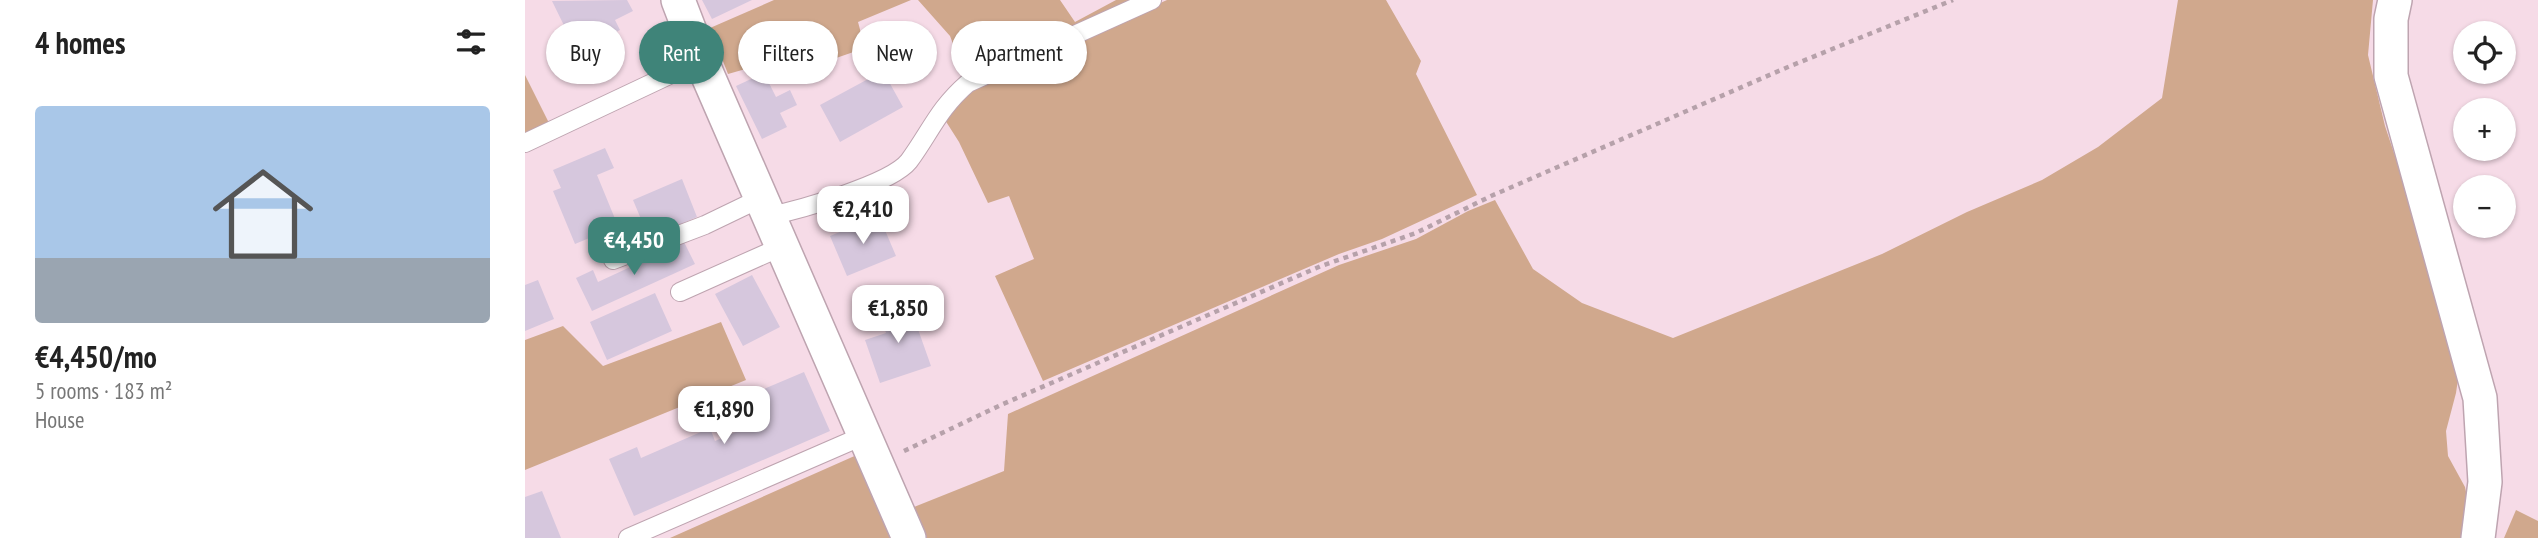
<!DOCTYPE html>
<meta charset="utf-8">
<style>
:root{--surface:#fff;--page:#f2f2f2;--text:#222;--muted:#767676;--line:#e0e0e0;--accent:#3f8479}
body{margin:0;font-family:"PT Sans Narrow",sans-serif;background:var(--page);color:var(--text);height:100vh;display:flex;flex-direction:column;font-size:26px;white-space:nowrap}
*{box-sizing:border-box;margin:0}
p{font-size:23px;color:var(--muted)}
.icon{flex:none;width:38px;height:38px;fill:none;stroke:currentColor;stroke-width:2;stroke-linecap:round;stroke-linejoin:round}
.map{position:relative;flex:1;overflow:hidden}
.side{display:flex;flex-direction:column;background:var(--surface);width:525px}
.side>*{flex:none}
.top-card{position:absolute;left:21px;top:21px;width:665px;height:63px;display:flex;gap:14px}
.buttons{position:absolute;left:1928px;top:21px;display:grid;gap:14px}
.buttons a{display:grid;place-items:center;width:63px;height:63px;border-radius:50%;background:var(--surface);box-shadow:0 2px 5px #0004;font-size:35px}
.price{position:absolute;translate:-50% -60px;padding:0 16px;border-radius:14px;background:#fff;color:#222;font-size:23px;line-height:46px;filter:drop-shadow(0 2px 4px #0008)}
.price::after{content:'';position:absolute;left:50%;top:42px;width:21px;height:16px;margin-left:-10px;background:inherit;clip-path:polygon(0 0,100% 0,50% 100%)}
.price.active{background:var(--accent);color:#fff}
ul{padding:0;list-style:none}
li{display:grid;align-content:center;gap:14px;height:371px;padding:0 35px}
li+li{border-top:2px solid var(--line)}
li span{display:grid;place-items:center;height:217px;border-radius:7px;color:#555}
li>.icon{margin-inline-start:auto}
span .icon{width:126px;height:126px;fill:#fffc;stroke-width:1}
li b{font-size:30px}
h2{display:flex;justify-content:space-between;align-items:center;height:84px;padding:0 35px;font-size:30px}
.pill{padding:0 24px;border-radius:32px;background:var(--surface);box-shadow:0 2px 5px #0004;font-size:24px;line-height:63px}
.pill.active{background:var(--accent);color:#fff}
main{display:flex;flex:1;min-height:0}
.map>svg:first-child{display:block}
</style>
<main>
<section class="side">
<h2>4 homes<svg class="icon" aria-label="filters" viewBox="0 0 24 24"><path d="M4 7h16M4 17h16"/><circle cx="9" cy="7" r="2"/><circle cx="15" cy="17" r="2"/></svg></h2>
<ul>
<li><span style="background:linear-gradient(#a9c7e8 70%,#9aa5b1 0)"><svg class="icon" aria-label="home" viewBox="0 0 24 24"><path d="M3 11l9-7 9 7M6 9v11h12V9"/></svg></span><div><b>€4,450/mo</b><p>5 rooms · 183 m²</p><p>House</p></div></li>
</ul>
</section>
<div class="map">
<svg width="2013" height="538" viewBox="0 0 2013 538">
<rect width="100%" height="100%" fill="#f6dbe7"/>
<path fill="#d0a88d" d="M249 0H386L333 22 340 48 268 73 262 57 203 74 185 28Z
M393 0H535L550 22 591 0H612L440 75 425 36Z
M642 0H861L896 61 891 74 952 195 857 239 814 254 518 381 470 276 509 259 484 196 463 203 434 142 420 120 443 94 465 80Z
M1653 0H1848L1843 55 1860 126 1891 219 1934 372 1931 393 1921 431 1923 456 1940 487 1945 511 1938 538H402L389 507 479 471 483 414 814 265 891 239 943 211 970 200 1008 269 1057 303 1148 338 1357 254 1442 212 1517 180 1573 147 1637 98Z
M0 75 24 123 0 134Z
M196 322 221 380 0 470V340L38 326 78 366Z
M334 454 369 538H145Z
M1991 510 2013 521V538H1979Z"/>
<path fill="#d6c7dd" d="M102 0 108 11 90 20 95 30 52 52 27 1Z
M177 0H227L187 19Z
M358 71 378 107 315 142 295 105Z
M239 73 251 97 265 90 272 105 255 113 262 127 237 139 211 86Z
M80 148 89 168 72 175 93 226 50 244 28 191 36 188 28 170Z
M157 179 172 217 124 238 108 200Z
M354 216 371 256 322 276 305 236Z
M159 242 170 264 67 311 51 278 68 270 73 282Z
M227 275 255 327 218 346 190 294Z
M13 280 29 319 0 331V285Z
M130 293 147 331 82 360 65 322Z
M383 301 406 366 355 383 340 340 361 333 353 311Z
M279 372 305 431 109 516 84 459 112 447 116 458 185 428 190 441 213 431 201 405Z
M17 491 36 538H0V497Z"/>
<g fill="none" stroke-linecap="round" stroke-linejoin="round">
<g stroke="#bea4b0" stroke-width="20">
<path id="service" d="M0 143 176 60
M244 216C274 210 366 184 384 161 406 131 413 109 443 83L627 0
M88 260 180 225 236 198
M155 292 258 246
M103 538 340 435"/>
</g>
<g stroke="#bea4b0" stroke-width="36">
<path id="minor" d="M153 0 176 60 384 538
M1870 0 1866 19V76L1955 398 1960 482 1953 538"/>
</g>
<path stroke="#b6a1aa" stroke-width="4.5" stroke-dasharray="5 5" stroke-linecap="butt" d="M379 451 478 404 796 266 891 233 966 196 1263 67 1428 0"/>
<use href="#service" stroke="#fff" stroke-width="18"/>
<use href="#minor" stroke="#fff" stroke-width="33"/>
</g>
</svg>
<div class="buttons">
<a><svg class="icon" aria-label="locate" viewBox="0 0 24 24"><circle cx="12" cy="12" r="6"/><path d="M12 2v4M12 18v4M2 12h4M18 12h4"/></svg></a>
<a>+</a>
<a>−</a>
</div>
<b class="price" style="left:338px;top:246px">€2,410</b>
<b class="price active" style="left:109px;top:277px">€4,450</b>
<b class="price" style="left:373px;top:345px">€1,850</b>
<b class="price" style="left:199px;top:446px">€1,890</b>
<div class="top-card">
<a class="pill">Buy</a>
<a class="pill active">Rent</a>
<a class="pill">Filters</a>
<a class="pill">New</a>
<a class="pill">Apartment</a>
</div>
</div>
</main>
